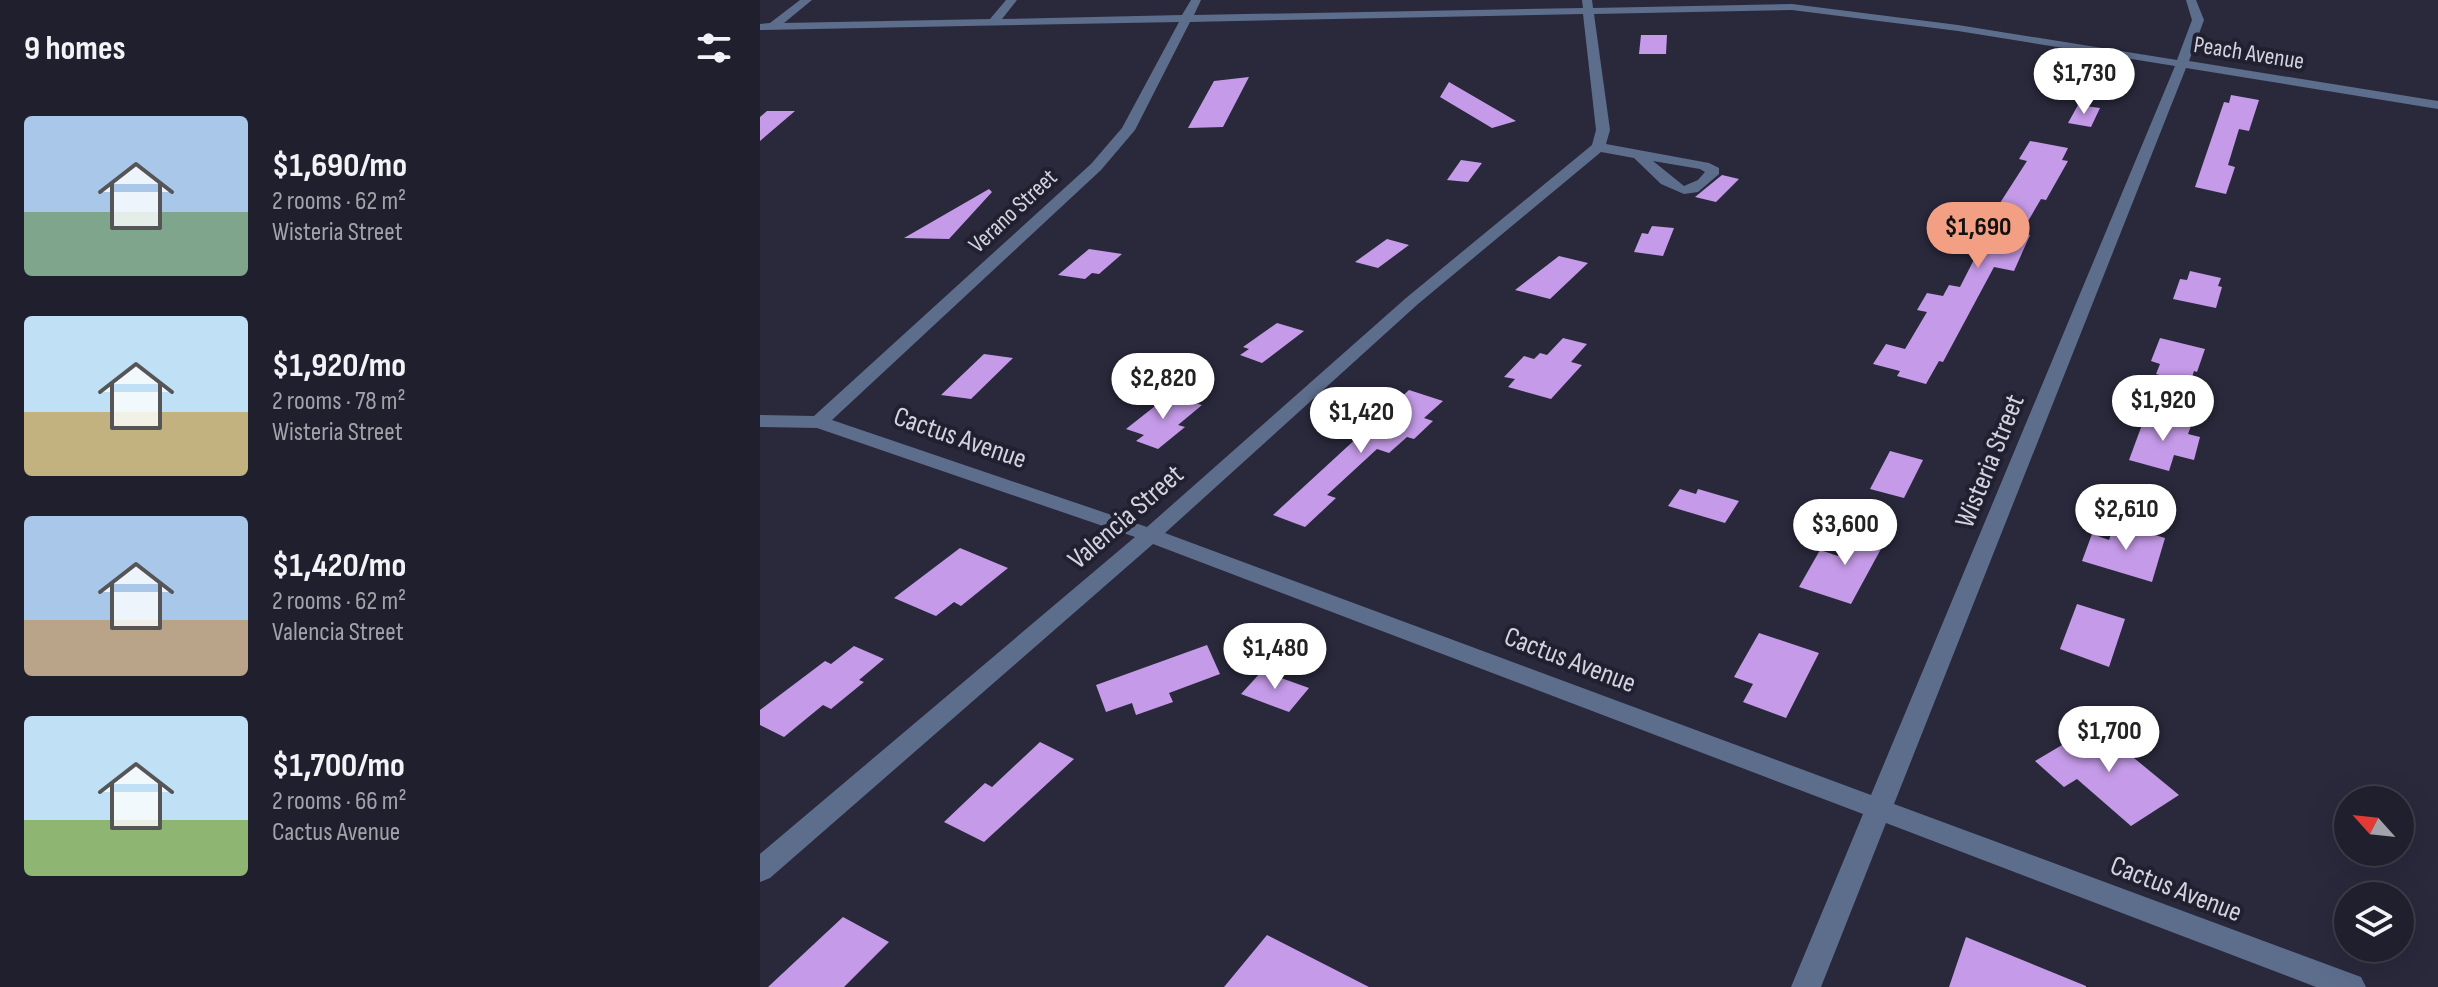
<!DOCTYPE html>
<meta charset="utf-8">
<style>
:root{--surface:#201f2d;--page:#2d2c39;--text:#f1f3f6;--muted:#a2a2aa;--line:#3d3d49;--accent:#f39f83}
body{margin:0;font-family:"Sofia Sans Condensed",sans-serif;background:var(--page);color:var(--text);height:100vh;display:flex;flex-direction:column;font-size:30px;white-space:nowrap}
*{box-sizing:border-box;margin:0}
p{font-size:26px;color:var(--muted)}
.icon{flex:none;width:44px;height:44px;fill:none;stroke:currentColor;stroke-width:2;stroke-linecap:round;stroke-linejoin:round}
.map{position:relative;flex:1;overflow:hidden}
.details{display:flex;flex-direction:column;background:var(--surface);width:760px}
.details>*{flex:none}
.needle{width:52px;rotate:297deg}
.controls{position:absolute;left:1574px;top:786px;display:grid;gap:16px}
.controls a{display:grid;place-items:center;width:80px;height:80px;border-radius:50%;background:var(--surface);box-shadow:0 8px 32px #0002,0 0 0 2px var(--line);font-size:40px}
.price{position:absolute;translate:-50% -68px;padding:0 18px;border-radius:28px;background:#fff;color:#222;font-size:26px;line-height:52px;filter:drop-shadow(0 2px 4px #0008)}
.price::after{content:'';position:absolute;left:50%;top:48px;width:24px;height:18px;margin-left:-12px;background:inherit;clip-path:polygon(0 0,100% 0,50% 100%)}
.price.current{background:var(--accent);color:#111}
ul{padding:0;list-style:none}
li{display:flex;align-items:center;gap:24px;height:200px;padding:0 24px}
li span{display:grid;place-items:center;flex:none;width:224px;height:160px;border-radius:8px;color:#555}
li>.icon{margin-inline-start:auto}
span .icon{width:96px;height:96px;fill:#fffc;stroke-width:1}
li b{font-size:34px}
h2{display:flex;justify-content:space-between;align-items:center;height:96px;padding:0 24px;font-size:34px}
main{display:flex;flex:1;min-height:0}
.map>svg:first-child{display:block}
</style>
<main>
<section class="details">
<h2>9 homes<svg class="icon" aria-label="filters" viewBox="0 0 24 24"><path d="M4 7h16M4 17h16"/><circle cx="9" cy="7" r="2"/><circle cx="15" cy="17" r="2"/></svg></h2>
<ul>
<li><span style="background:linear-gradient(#a9c7e8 60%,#7fa58c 0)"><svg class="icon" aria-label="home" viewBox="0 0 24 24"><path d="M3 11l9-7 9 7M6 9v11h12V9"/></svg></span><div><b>$1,690/mo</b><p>2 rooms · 62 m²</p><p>Wisteria Street</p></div></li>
<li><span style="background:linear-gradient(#bfe0f5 60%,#c2b280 0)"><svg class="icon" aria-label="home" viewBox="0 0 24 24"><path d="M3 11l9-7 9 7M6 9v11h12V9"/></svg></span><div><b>$1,920/mo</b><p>2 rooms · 78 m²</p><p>Wisteria Street</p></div></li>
<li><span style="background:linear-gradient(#a9c7e8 65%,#b9a48a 0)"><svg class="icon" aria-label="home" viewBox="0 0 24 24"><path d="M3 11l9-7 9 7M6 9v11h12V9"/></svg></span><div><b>$1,420/mo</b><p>2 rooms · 62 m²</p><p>Valencia Street</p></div></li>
<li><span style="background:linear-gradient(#bfe0f5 65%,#8fb573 0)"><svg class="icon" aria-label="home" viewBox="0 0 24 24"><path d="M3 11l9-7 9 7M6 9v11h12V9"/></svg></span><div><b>$1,700/mo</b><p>2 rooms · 66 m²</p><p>Cactus Avenue</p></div></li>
</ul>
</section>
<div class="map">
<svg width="1678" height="987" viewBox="0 0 1678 987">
<rect width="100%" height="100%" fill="#2a293c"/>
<path fill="#c59be9" d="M881 35H907L906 54H879Z
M489 77 463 127 428 128 454 81Z
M689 82 756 121 732 128 680 97Z
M1471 95 1499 100 1489 131 1479 129 1468 165 1475 167 1466 194 1435 187 1464 102 1469 103Z
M1318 105 1340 108 1331 127 1308 123Z
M7 111H35L0 141V117Z
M1270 141 1308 148 1302 160 1308 161 1286 200 1281 199 1261 233 1270 235 1254 271 1234 267 1183 362 1179 361 1166 384 1137 376 1140 371 1113 364 1126 344 1145 349 1167 312 1157 310 1167 293 1183 296 1189 285 1200 287 1223 242 1237 245 1254 210 1238 206 1267 161 1259 159Z
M701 160 722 163 708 182 687 180Z
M962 175 979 179 956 202 935 197Z
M229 189 232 192 189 239 144 238Z
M892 226 914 228 903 256 874 252 882 233 888 234Z
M627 239 649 245 618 268 595 262Z
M329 249 362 254 339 274 332 273 325 279 298 275Z
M799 256 828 263 790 299 755 290Z
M1430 271 1461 278 1458 286 1462 287 1456 308 1413 299 1420 279 1427 280Z
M517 323 544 331 502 363 480 355 489 349 483 347Z
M803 338 827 344 811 362 822 365 791 399 748 387 755 379 744 377 764 356 774 359 780 353 787 355Z
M1400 338 1445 349 1437 372 1434 371 1430 383 1396 374 1400 364 1391 361Z
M224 354 253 358 211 399 181 395Z
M649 390 683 401 664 418 673 421 654 439 647 437 629 453 617 449 567 495 576 498 545 527 513 515Z
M409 395 442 405 418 425 425 427 398 449 376 441 384 435 366 429Z
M1386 414 1431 426 1428 434 1440 437 1434 460 1414 455 1409 471 1369 460Z
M1130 451 1163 460 1144 498 1110 489Z
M920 489 936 494 938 489 979 501 965 523 908 506Z
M1355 523 1405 538 1392 582 1322 561 1332 534 1349 540Z
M1096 526 1128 536 1091 604 1039 587 1060 550 1078 556Z
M200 548 248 568 201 606 194 602 176 616 134 598Z
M1317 604 1365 619 1349 667 1300 649Z
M999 633 1059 653 1026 718 983 702 993 684 974 677Z
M447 645 460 674 409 693 413 702 376 715 372 703 346 712 336 685Z
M94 646 124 659 99 680 104 682 71 709 63 705 24 737 0 725V710L65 661 71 664Z
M502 671 549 688 529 712 481 694Z
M1341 722 1369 745 1363 749 1419 795 1371 826 1317 779 1304 787 1275 761Z
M280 742 314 759 224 842 184 822 225 783 232 787Z
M83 917 129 942 84 987H8Z
M507 935 609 987H464Z
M1206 937 1326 986V987H1189Z"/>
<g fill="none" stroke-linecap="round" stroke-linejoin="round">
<path fill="#5d6d8c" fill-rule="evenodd" d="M40 0H52L24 23 230 19 246 0H257L242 19 422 15 431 0H441L434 15 823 8 822 0H832L833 8 1032 4 1198 25 1417 60 1432 20 1426 0H1436L1444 20 1429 61 1678 101V109L1426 68 1134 804 1601 977 1606 987H1556L1126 823 1061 987H1031L1103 814 393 544 10 878 0 882V854L375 537 57 428 0 427V415L54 416 331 164 362 128 419 22 0 30V24L10 23ZM1032 10 1198 31 1415 66 1111 795 405 533 658 304 841 152 874 158 901 184 924 194 938 192 959 174V168L949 163 846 144 850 130 834 14ZM823 14 836 130 832 145 646 298 387 527 72 420 341 170 375 130 430 22ZM893 161 940 169 945 172 938 180 924 186Z"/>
</g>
<g text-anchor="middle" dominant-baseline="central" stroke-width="8" stroke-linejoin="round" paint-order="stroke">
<g font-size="24" fill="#d3d3df" stroke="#202031">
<text transform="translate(1489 53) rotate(9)">Peach Avenue</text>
<text transform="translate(253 211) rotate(-43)">Verano Street</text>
</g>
<g font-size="28" fill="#d3d3df" stroke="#202031">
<text transform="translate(200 438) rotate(19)">Cactus Avenue</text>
<text transform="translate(1230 461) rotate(-68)">Wisteria Street</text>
<text transform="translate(366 517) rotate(-41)">Valencia Street</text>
<text transform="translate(810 660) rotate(21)">Cactus Avenue</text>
<text transform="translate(1416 889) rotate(21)">Cactus Avenue</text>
</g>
</g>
</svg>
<div class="controls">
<a><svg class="needle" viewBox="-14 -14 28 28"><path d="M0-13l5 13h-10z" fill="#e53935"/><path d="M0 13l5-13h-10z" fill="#a2a2aa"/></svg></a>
<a><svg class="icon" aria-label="layers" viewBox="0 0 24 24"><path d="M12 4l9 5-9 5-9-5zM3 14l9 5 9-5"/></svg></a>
</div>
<b class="price" style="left:1324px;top:116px">$1,730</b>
<b class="price current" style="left:1218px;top:270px">$1,690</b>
<b class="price" style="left:403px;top:421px">$2,820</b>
<b class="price" style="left:1403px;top:443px">$1,920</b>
<b class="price" style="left:601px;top:455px">$1,420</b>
<b class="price" style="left:1366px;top:552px">$2,610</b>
<b class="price" style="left:1085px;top:567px">$3,600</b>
<b class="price" style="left:515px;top:691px">$1,480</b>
<b class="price" style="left:1349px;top:774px">$1,700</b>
</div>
</main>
